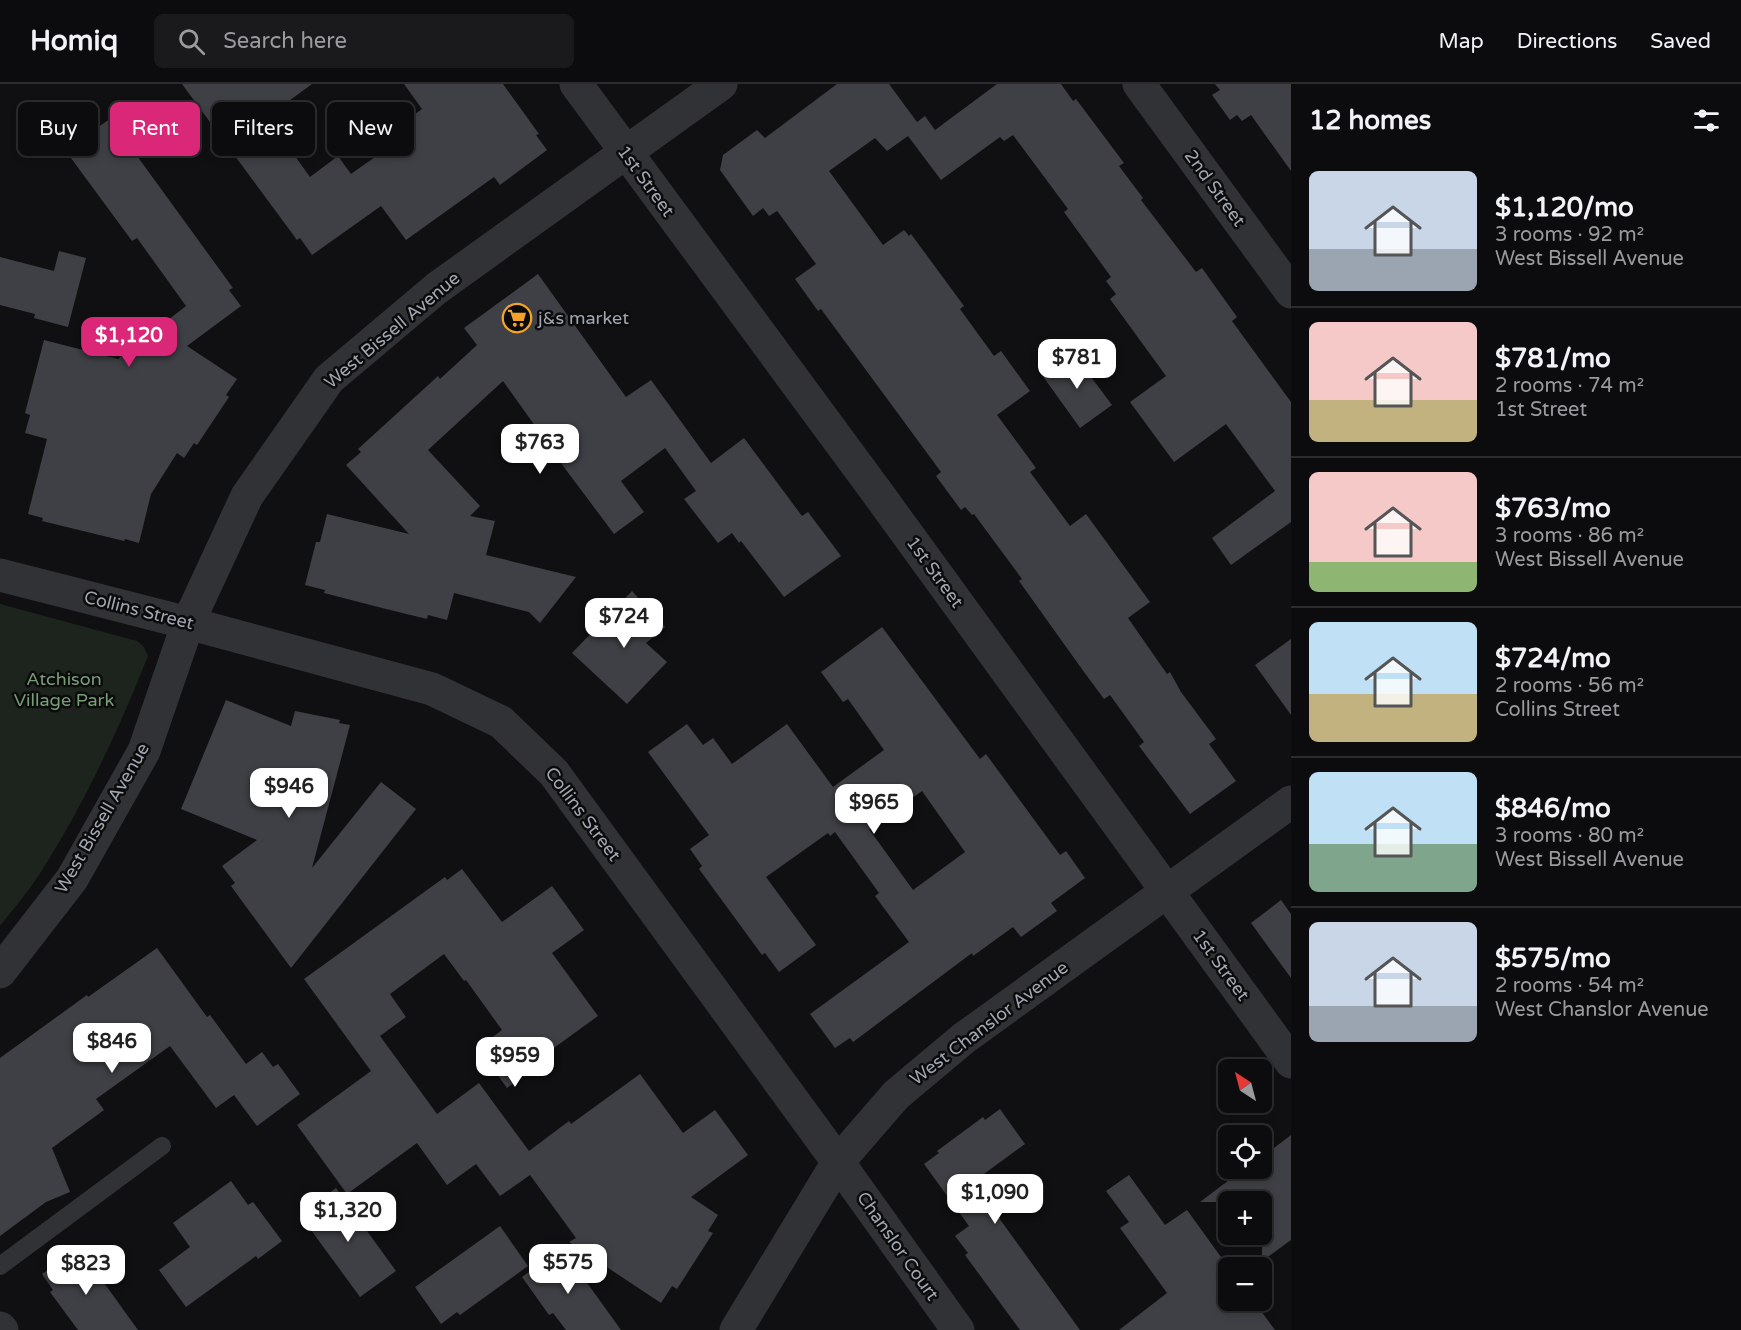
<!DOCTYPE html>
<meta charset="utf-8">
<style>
:root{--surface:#0c0c0e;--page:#1a1a1c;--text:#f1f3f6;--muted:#9a9b9e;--line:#2c2c2e;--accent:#db2777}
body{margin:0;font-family:"Varela Round",sans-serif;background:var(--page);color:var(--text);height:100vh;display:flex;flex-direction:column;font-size:22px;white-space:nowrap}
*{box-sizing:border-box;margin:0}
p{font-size:20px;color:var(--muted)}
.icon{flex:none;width:33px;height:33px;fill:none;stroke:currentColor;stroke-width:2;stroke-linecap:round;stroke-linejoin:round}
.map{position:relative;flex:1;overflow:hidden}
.panel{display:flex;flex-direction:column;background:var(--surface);width:450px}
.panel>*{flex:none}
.hud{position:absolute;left:18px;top:18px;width:570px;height:54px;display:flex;gap:12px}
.needle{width:39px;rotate:324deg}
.tools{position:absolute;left:1218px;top:975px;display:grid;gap:12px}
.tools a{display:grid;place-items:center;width:54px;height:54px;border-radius:9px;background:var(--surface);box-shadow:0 3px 9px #0003,0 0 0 2px var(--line);font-size:30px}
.price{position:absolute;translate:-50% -51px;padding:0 14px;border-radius:12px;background:#fff;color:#222;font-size:20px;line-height:39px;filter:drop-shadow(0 2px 3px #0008)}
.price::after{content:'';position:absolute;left:50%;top:36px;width:18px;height:14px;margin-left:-9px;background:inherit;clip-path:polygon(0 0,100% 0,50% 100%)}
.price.active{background:var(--accent);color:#fff}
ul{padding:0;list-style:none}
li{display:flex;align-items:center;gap:18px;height:150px;padding:0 18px}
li+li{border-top:2px solid var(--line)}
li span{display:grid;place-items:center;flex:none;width:168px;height:120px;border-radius:9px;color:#555}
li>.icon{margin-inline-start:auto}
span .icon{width:72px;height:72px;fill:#fffc;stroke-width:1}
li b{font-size:26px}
h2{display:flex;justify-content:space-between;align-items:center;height:72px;padding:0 18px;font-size:26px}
.pill{padding:0 21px;border-radius:9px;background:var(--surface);box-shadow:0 3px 9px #0003,0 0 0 2px var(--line);font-size:21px;line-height:54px}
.pill.active{background:var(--accent);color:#fff}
header{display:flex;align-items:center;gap:36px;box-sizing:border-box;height:84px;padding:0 30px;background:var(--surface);border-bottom:2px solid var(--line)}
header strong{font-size:28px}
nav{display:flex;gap:33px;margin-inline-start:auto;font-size:21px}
.search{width:420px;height:54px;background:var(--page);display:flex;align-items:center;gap:15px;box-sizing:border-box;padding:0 21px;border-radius:9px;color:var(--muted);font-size:22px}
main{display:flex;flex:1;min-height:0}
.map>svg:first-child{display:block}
</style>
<header>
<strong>Homiq</strong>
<div class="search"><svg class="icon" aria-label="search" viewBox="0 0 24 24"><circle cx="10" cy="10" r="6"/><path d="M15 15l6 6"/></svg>Search here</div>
<nav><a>Map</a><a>Directions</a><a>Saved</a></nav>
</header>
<main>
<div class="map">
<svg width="1291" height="1246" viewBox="0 0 1291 1246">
<rect width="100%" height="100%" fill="#101012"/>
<path fill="#1d241d" d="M0 520 137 557 144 563 148 572C118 648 83 722 39 791 27 809 13 825 0 842Z"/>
<path fill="#3f4045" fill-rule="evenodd" d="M182 0H312L267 33 310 93 338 72 351 90 399 56 392 47 422 25 404 0H503L539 50 536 51 547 66 500 101 494 93 406 156 381 122 312 171 300 154 297 156Z
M837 0H889L917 38 925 32 935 46 997 0H1061L1073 17 1076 15 1124 79 1119 82 1143 114 1141 116 1196 188 1202 184 1237 233 1232 237 1291 318V438L1231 481 1212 454 1275 407 1226 340 1174 378 1130 318 1166 292 1110 215 1116 210 1106 197 1111 193 1064 128 1068 125 1013 51 1004 57 1000 53 941 96 908 52 887 67 875 54 829 87 883 161 904 146 909 152 911 150 964 222 960 225 994 272 1001 267 1030 307 997 331 1036 384 1030 388 1070 442 1086 430 1150 518 1128 534 1167 590 1170 588 1181 608 1216 655 1209 660 1236 697 1190 730 1139 662 1144 658 1110 611 1104 615 1084 588 1019 497 1022 495 974 430 972 431 965 423 961 426 936 392 941 388 821 225 818 227 795 195 816 180 778 128 777 127 769 132 763 124 753 132 720 86 723 71 757 46 765 54Z
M1215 0H1291V87L1251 31 1242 37 1237 31 1230 36 1212 11 1220 6Z
M114 32 136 62 132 65 233 204 229 206 241 222 187 262 237 295 226 311 229 313 197 361 194 359 184 374 177 369 151 410 139 459 125 455 124 457 42 437 43 434 28 430 47 355 25 349 30 331 25 329 44 256 118 275 186 222 137 154 132 157 68 70 76 64 73 61Z
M59 167 86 174 68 243 34 234 35 230 0 221V173L54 187Z
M538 190 626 313 651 296 711 379 744 354 802 432 808 428 841 472 784 513 741 457 739 459 732 449 718 459 684 415 696 407 665 364 621 397 644 428 614 450 537 347 538 346 503 297 428 366 480 422 470 432 495 437 486 471 576 493 540 539 529 528 454 509 447 536 428 531 427 535 386 525 324 509 325 506 305 501 316 458H320L327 430 409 450 346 381 361 368 358 365 438 292 440 295 477 261 464 244Z
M1073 269 1112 321 1080 344 1042 291Z
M632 507 665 543 646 559 667 578 627 620 572 569Z
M882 543 980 675 986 670 1060 771 1066 767 1085 794 1051 819 1057 827 1021 853 1013 843 973 872 972 869 853 958 850 954 835 964 810 930 909 858 875 812 879 809 835 748 830 752 828 749 766 793 816 861 779 888 765 869 762 871 699 785 702 782 690 765 709 751 648 668 687 640 703 661 713 654 732 680 787 640 833 703 884 666 848 615 843 618 821 588ZM922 707 965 768 913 806 869 745Z
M1291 555V631L1255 581Z
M226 616 291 642 295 627 340 636 339 639 350 641 312 784 381 698 416 725 291 884 231 802 235 799 222 782 257 756 181 725Z
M462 785 502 838 552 802 584 846 552 869 598 932 529 982 532 986 507 1004 478 964 502 946 466 896 464 897 444 870 390 910 406 933 380 952 437 1030 479 999 529 1067 569 1037 571 1040 640 990 683 1049 715 1026 748 1071 691 1113 718 1131 708 1147 713 1149 677 1205 672 1202 661 1219 569 1158 576 1154 530 1091 500 1112 476 1080 447 1101 417 1059 347 1110 297 1041 371 987 304 895 445 793 447 796Z
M1281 816 1291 830V894L1251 839Z
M157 864 207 933 210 931 246 980 262 968 273 983 278 980 300 1010 257 1042 234 1011 216 1024 170 962 96 1015 104 1026 52 1064 70 1108 46 1118 0 1152V974L87 911 88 913Z
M1000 1025 1025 1060 973 1098 1080 1246H1020L965 1171 968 1169 955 1152 969 1142 924 1080 939 1069 937 1067 983 1033 985 1036Z
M1291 1051V1156L1262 1177V1118H1200L1245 1084H1262V1073Z
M1129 1091 1165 1141 1187 1126 1229 1184 1228 1216H1253L1275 1246H1119L1167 1209 1120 1144 1129 1138 1106 1107Z
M231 1097 248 1121 253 1118 282 1157 258 1175 256 1172 186 1223 159 1186 190 1163 173 1139Z
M336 1104 396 1187 360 1213 300 1131Z
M500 1142 528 1182 460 1231 457 1228 441 1240 415 1203Z
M79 1164 125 1228 138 1246H78L50 1208 53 1206 42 1190Z
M562 1164 621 1246H566L553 1229 549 1231 522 1193Z"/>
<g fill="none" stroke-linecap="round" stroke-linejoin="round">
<path stroke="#313236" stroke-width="18" d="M0 1182 162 1062"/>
<path stroke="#313236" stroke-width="33" d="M576 0 876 407 1291 978
M1139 0 1291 208
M0 491 188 539 432 605 501 638 554 689 838 1078 958 1246
M0 888 72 795 144 667 188 539 247 412 329 295 437 204 721 0
M0 1244 2 1246
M736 1246 838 1078 896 1011 964 954 1291 718"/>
</g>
<defs>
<g id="supermarket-ring" transform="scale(1.5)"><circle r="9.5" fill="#0b0b0c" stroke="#f1a429" stroke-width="1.5"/><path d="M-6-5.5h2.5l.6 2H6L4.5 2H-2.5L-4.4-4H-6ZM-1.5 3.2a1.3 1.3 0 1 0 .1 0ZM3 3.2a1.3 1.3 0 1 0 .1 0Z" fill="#f1a429"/></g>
</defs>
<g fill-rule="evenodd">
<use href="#supermarket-ring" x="517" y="234"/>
</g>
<g text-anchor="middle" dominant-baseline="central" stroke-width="5" stroke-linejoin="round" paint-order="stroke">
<g font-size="18" fill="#a1a7b2" stroke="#0b0b0c">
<text transform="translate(646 97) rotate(54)">1st Street</text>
<text transform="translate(1215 104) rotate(54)">2nd Street</text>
<text transform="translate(392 246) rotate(-40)">West Bissell Avenue</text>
<text transform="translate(935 488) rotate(54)">1st Street</text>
<text transform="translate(139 526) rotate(14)">Collins Street</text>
<text transform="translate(583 730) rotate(53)">Collins Street</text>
<text transform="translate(102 734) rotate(-60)">West Bissell Avenue</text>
<text transform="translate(1221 881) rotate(54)">1st Street</text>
<text transform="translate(989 939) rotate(-37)">West Chanslor Avenue</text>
<text transform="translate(898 1162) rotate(55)">Chanslor Court</text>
</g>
<g font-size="18" fill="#a1a7b2" stroke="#0b0b0c" text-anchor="start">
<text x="538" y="234">j&amp;s market</text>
</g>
<g font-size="18" fill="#789e78" stroke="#0b0b0c">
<text x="64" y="595">Atchison<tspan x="64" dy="21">Village Park</tspan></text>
</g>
</g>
</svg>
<div class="tools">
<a><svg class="needle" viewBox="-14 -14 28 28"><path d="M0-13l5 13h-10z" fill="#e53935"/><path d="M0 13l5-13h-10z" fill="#9a9b9e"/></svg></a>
<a><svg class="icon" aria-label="locate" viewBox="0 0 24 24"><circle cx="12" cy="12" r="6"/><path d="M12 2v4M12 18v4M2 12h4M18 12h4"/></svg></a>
<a>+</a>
<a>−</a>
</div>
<b class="price active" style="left:129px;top:284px">$1,120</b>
<b class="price" style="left:1077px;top:306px">$781</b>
<b class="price" style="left:540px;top:391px">$763</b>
<b class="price" style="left:624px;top:565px">$724</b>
<b class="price" style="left:289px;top:735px">$946</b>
<b class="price" style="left:874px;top:751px">$965</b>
<b class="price" style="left:112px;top:990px">$846</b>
<b class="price" style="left:515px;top:1004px">$959</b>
<b class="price" style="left:995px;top:1141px">$1,090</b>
<b class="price" style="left:348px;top:1159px">$1,320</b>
<b class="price" style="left:568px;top:1211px">$575</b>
<b class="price" style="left:86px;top:1212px">$823</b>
<div class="hud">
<a class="pill">Buy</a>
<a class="pill active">Rent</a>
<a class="pill">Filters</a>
<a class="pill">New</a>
</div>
</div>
<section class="panel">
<h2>12 homes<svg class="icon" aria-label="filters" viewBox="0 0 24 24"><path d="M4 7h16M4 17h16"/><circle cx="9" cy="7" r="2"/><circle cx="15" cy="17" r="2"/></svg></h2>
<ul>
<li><span style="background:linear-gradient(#c9d6e8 65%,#9aa5b1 0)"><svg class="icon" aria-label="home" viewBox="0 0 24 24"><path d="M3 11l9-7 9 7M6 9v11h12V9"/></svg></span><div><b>$1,120/mo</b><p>3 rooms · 92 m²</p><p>West Bissell Avenue</p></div></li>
<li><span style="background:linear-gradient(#f6c9c9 65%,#c2b280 0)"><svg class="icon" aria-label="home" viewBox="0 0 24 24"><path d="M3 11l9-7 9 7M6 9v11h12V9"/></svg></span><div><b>$781/mo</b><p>2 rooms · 74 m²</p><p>1st Street</p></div></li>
<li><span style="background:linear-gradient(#f6c9c9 75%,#8fb573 0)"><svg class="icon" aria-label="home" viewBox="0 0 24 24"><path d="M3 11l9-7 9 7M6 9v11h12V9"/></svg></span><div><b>$763/mo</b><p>3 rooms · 86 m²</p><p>West Bissell Avenue</p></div></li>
<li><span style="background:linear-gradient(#bfe0f5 60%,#c2b280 0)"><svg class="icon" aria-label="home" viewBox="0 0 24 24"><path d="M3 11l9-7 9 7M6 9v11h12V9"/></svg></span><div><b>$724/mo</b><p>2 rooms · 56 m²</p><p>Collins Street</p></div></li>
<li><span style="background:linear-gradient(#bfe0f5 60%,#7fa58c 0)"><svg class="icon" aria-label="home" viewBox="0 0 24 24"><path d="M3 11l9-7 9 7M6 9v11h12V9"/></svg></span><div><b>$846/mo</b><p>3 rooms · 80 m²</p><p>West Bissell Avenue</p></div></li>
<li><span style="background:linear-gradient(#c9d6e8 70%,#9aa5b1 0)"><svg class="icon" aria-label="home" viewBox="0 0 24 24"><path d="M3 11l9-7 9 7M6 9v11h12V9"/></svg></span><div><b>$575/mo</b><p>2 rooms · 54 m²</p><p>West Chanslor Avenue</p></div></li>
</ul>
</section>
</main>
